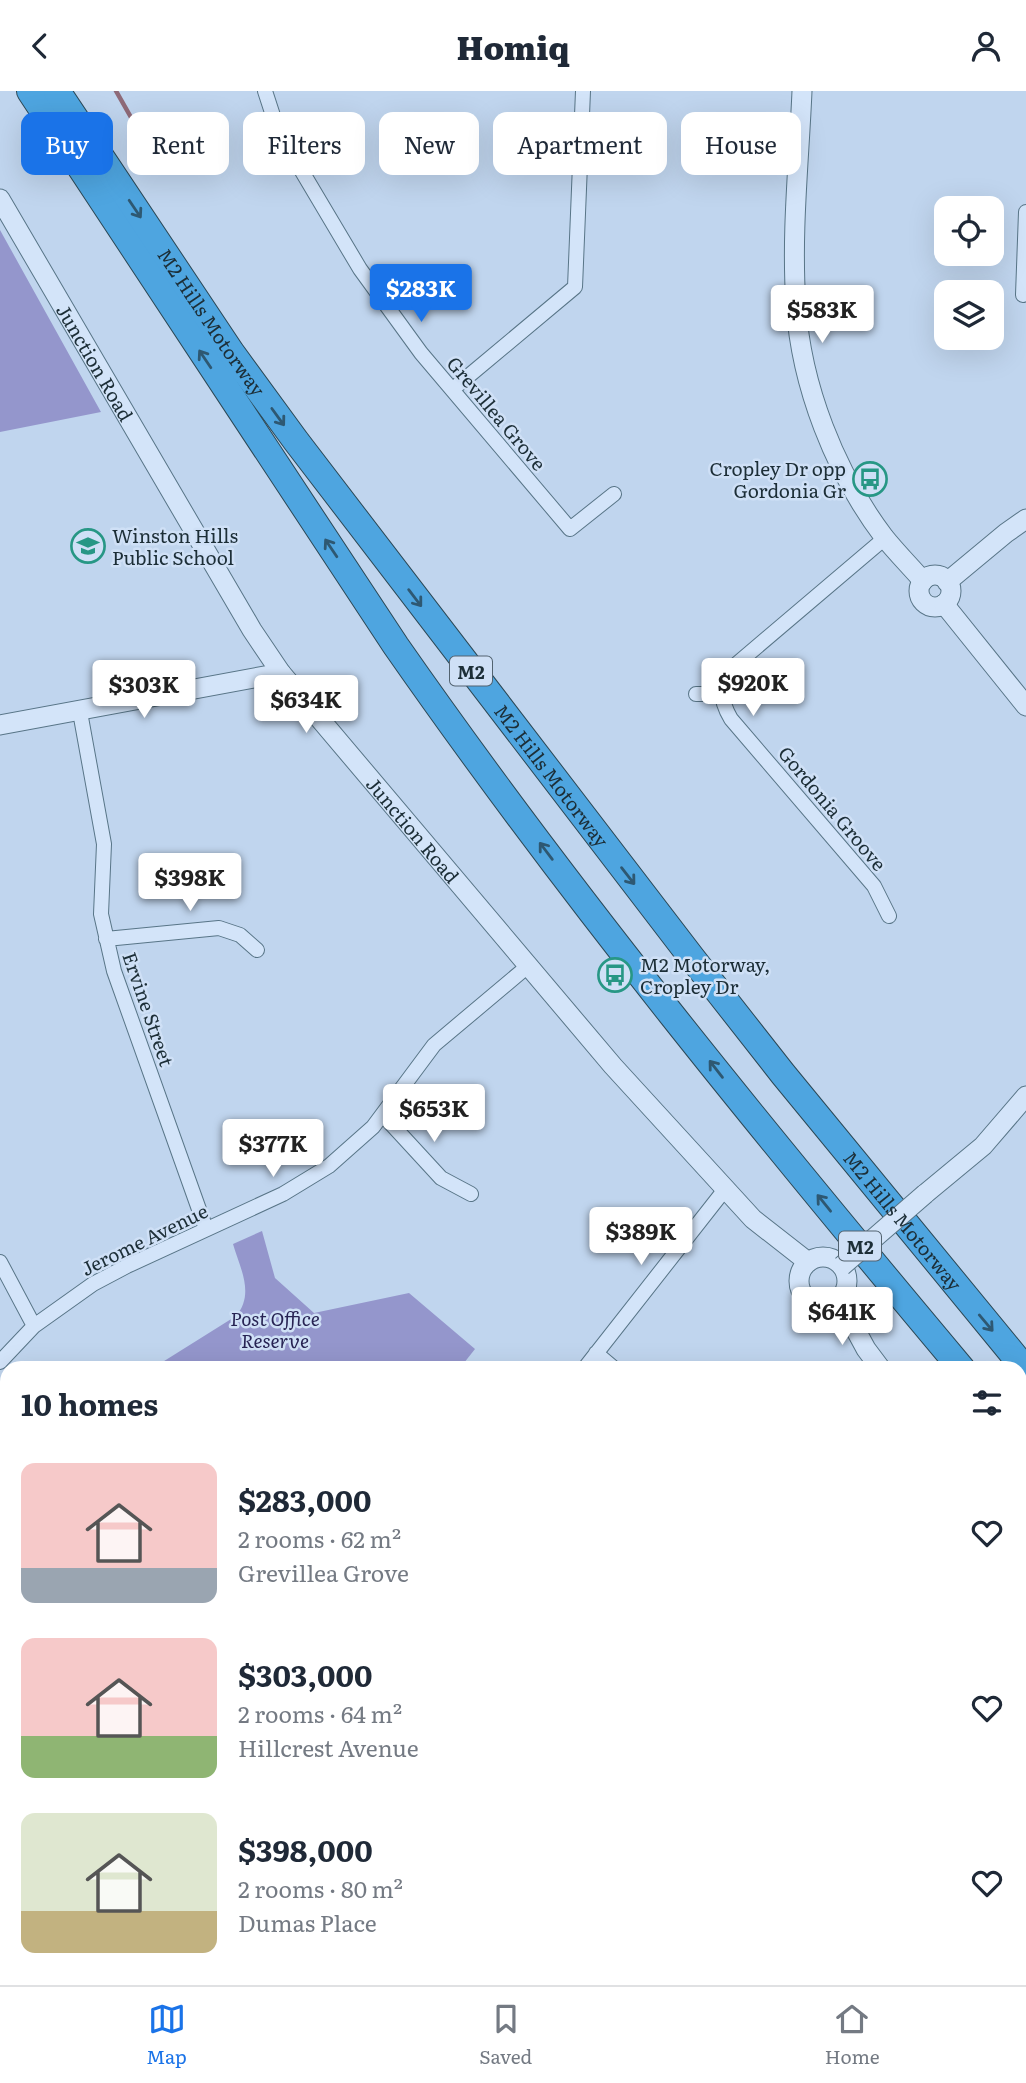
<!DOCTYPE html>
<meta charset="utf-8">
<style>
:root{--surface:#fff;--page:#f2f2f3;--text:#1f2937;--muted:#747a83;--line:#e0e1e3;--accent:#1a73e8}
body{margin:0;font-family:Literata,serif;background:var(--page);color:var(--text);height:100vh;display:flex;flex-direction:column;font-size:26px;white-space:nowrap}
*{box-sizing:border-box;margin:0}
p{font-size:23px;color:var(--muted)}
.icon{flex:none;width:38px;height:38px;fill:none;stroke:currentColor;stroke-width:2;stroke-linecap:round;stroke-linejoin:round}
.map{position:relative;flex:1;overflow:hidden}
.side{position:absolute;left:0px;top:1270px;width:1027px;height:625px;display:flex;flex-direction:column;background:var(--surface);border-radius:21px 21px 0 0;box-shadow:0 7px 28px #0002}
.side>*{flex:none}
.banner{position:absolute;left:21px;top:21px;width:985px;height:63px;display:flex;gap:14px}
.tools{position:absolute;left:934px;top:105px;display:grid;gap:14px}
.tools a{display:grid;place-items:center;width:70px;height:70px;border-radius:14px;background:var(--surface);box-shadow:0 7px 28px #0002;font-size:35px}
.price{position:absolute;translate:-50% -60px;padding:0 16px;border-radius:7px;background:#fff;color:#222;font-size:23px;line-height:46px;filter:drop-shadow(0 2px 4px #0008)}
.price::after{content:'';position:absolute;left:50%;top:42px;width:21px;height:16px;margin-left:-10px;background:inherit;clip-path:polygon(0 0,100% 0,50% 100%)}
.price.selected{background:var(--accent);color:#fff}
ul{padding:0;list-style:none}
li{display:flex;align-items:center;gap:21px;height:175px;padding:0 21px}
li span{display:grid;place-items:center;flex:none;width:196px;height:140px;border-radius:14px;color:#555}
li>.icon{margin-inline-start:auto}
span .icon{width:84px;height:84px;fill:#fffc;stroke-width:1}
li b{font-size:30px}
h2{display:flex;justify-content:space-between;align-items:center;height:84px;padding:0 21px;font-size:30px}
.tag{padding:0 24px;border-radius:14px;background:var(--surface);box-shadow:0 7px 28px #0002;font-size:24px;line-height:63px}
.tag.selected{background:var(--accent);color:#fff}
header{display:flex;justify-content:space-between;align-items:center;height:91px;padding:0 21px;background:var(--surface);font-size:32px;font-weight:800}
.dock{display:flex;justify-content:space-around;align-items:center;height:98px;border-top:2px solid var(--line);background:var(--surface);font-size:19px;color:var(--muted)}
.dock a{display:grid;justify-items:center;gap:4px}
.dock .selected{color:var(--accent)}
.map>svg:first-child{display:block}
</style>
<header><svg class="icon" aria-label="back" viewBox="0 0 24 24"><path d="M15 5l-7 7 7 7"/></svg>Homiq<svg class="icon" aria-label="person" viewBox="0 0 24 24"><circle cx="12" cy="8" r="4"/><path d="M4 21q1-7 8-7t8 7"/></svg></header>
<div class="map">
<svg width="1026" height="1894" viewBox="0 0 1026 1894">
<rect width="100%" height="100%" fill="#c0d5ee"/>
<path fill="#9496cc" d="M0 139 101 321 0 341Z
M262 1140 275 1187 314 1222 409 1202 475 1258 460 1277H153L236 1225C255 1203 240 1177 233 1153Z"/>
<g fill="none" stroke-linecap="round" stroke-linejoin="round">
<path stroke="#8e6a78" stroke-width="4.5" d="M116 0 145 51"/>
<g stroke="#587587" stroke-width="16">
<path id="minor" d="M265 0 278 40 360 178 421 262 570 438 614 403
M1023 204 1026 121
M453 298 575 196 583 0
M885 447 726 582C718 598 722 613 731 628L874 795 889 825
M696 603H721
M80 621 104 753 101 823 114 880 206 1138
M106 848 219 837 240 844 257 859
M383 1024 441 1087 471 1103
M0 1171 34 1235
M596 1262 615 1278
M0 1271 34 1235 93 1193 127 1175 283 1103 329 1075 373 1036 434 954 528 875
M584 1278 726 1097
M0 1590 7 1599
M1020 1761 1026 1768
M424 1888 425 1894
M822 1888 833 1894
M108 1894 113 1888"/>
</g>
<g stroke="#587587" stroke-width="21">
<g id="tertiary">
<path d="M802 0C799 71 791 143 796 214 801 295 835 381 884 446 896 461 910 475 923 490"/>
<path id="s1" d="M0 108 252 539 281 582 613 975 753 1128 808 1171"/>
<circle cx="935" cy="500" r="16"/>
<path d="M947 491 1006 442 1026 428"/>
<path d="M944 513 1026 615"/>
<path d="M0 634 281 582"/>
<path d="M925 1103 983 1055 1026 1005"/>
<circle cx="823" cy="1190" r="24"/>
<path d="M839 1208 866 1258 881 1278"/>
<path d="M1020 1447 1026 1454"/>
</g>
</g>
<g stroke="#2c4855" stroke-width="28">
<g id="motorway">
<path d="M30 0 396 555C571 806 765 1043 962 1278"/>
<path id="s2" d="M57 0 231 261 296 350 692 867 783 983 1026 1279"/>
<path d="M1020 1346 1026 1353"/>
</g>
</g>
<use href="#minor" stroke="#d3e4f9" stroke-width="14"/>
<use href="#tertiary" stroke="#d3e4f9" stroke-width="19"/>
<use href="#motorway" stroke="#4ea5e0" stroke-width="26"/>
<g stroke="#587587" stroke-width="21" stroke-linecap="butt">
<path id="tertiary-bridge" d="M842 1175 925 1103"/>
</g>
<use href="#tertiary-bridge" stroke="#d3e4f9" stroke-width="19"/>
</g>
<defs><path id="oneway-shaft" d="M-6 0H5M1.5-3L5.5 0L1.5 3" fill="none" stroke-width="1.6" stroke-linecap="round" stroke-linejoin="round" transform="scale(1.75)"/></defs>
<g stroke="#2e5872">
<use href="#oneway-shaft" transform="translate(135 118) rotate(56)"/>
<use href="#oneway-shaft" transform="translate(205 268) rotate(-124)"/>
<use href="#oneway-shaft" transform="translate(278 326) rotate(54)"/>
<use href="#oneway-shaft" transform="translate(331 457) rotate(-124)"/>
<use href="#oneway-shaft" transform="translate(415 507) rotate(53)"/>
<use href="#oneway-shaft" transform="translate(546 760) rotate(-127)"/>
<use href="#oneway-shaft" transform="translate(628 785) rotate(52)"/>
<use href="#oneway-shaft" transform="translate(716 978) rotate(-128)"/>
<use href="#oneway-shaft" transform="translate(824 1112) rotate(-129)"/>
<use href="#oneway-shaft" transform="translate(986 1232) rotate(50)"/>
</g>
<defs>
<g id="bus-ring" transform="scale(1.75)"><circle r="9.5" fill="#cfe0f6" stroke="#279785" stroke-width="1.5"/><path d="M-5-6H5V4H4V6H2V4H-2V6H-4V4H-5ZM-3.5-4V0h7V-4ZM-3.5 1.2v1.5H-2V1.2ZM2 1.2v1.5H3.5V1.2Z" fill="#279785"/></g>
<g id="school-ring" transform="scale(1.75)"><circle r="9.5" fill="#cfe0f6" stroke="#279785" stroke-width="1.5"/><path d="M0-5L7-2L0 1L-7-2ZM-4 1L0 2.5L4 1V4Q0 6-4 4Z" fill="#279785"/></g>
</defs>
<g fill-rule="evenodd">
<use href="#bus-ring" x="870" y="388"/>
<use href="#school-ring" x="88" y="455"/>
<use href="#bus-ring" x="615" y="884"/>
</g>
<g text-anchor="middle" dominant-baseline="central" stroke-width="5" stroke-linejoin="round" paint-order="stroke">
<g fill="#cfe0f6" stroke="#526370" stroke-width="2">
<rect x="450" y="565.5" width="42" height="29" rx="5"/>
<rect x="839" y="1140.5" width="42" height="29" rx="5"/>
</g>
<g font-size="18" font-weight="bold" fill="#1c2e37">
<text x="471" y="580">M2</text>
<text x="860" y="1155">M2</text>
</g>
<g font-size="19" fill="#1c2e37" stroke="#cfe0f6">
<text stroke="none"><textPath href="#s2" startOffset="278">M2 Hills Motorway</textPath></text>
<text stroke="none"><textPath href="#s1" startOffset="189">Junction Road</textPath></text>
<text transform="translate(497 322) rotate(50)">Grevillea Grove</text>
<text stroke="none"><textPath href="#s2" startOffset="845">M2 Hills Motorway</textPath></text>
<text transform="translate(833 717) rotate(50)">Gordonia Groove</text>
<text stroke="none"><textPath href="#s1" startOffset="756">Junction Road</textPath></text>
<text transform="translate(149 918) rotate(71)">Ervine Street</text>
<text stroke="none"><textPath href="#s2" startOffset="1412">M2 Hills Motorway</textPath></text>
<text transform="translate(144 1148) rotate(-26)">Jerome Avenue</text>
</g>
<g font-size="19" fill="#1c2e37" stroke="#cfe0f6" text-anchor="start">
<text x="846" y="377" text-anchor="end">Cropley Dr opp<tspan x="846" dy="22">Gordonia Gr</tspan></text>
<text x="112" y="444">Winston Hills<tspan x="112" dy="22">Public School</tspan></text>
<text x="640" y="873">M2 Motorway,<tspan x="640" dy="22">Cropley Dr</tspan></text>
</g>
<g font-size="19" font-style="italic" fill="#272353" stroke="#cfe0f6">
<text x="275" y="1227">Post Office<tspan x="275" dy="22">Reserve</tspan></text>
</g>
</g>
</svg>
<div class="tools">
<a><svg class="icon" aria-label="locate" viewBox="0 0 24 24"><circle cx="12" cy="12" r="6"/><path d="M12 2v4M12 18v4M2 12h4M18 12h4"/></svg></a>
<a><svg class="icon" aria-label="layers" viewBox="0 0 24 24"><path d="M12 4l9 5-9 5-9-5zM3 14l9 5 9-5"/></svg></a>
</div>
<b class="price selected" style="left:421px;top:233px">$283K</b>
<b class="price" style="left:822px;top:254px">$583K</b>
<b class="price" style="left:753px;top:627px">$920K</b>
<b class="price" style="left:144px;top:629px">$303K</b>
<b class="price" style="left:306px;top:644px">$634K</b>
<b class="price" style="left:190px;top:822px">$398K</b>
<b class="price" style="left:434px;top:1053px">$653K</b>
<b class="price" style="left:273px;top:1088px">$377K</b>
<b class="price" style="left:641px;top:1176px">$389K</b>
<b class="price" style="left:842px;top:1256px">$641K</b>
<div class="banner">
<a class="tag selected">Buy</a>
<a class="tag">Rent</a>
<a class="tag">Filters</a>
<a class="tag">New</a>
<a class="tag">Apartment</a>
<a class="tag">House</a>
</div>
<section class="side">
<h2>10 homes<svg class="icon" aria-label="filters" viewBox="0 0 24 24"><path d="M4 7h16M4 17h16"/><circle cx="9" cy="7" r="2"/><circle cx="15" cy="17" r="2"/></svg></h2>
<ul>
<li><span style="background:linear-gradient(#f6c9c9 75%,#9aa5b1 0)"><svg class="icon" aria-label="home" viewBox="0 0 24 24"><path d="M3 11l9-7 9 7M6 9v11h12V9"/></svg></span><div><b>$283,000</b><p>2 rooms · 62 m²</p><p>Grevillea Grove</p></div><svg class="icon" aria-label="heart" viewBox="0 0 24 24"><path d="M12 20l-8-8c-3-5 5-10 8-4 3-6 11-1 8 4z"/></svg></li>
<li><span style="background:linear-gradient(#f6c9c9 70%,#8fb573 0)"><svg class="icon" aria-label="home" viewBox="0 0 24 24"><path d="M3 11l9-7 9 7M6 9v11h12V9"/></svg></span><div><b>$303,000</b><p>2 rooms · 64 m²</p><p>Hillcrest Avenue</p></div><svg class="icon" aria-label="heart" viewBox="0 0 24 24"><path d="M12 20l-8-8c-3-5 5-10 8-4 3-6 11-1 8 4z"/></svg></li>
<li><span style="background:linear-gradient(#dfe7d0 70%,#c2b280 0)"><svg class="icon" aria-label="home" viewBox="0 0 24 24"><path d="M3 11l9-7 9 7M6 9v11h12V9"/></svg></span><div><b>$398,000</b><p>2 rooms · 80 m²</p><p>Dumas Place</p></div><svg class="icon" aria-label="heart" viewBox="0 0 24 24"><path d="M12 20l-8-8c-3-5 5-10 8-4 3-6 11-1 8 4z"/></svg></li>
</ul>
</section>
</div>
<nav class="dock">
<a class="selected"><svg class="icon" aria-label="map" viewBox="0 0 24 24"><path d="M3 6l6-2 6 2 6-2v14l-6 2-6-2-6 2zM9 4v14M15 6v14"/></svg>Map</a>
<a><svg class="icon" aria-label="saved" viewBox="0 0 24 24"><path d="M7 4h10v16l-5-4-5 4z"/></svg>Saved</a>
<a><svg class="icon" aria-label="home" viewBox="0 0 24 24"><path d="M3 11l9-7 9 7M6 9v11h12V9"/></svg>Home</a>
</nav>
